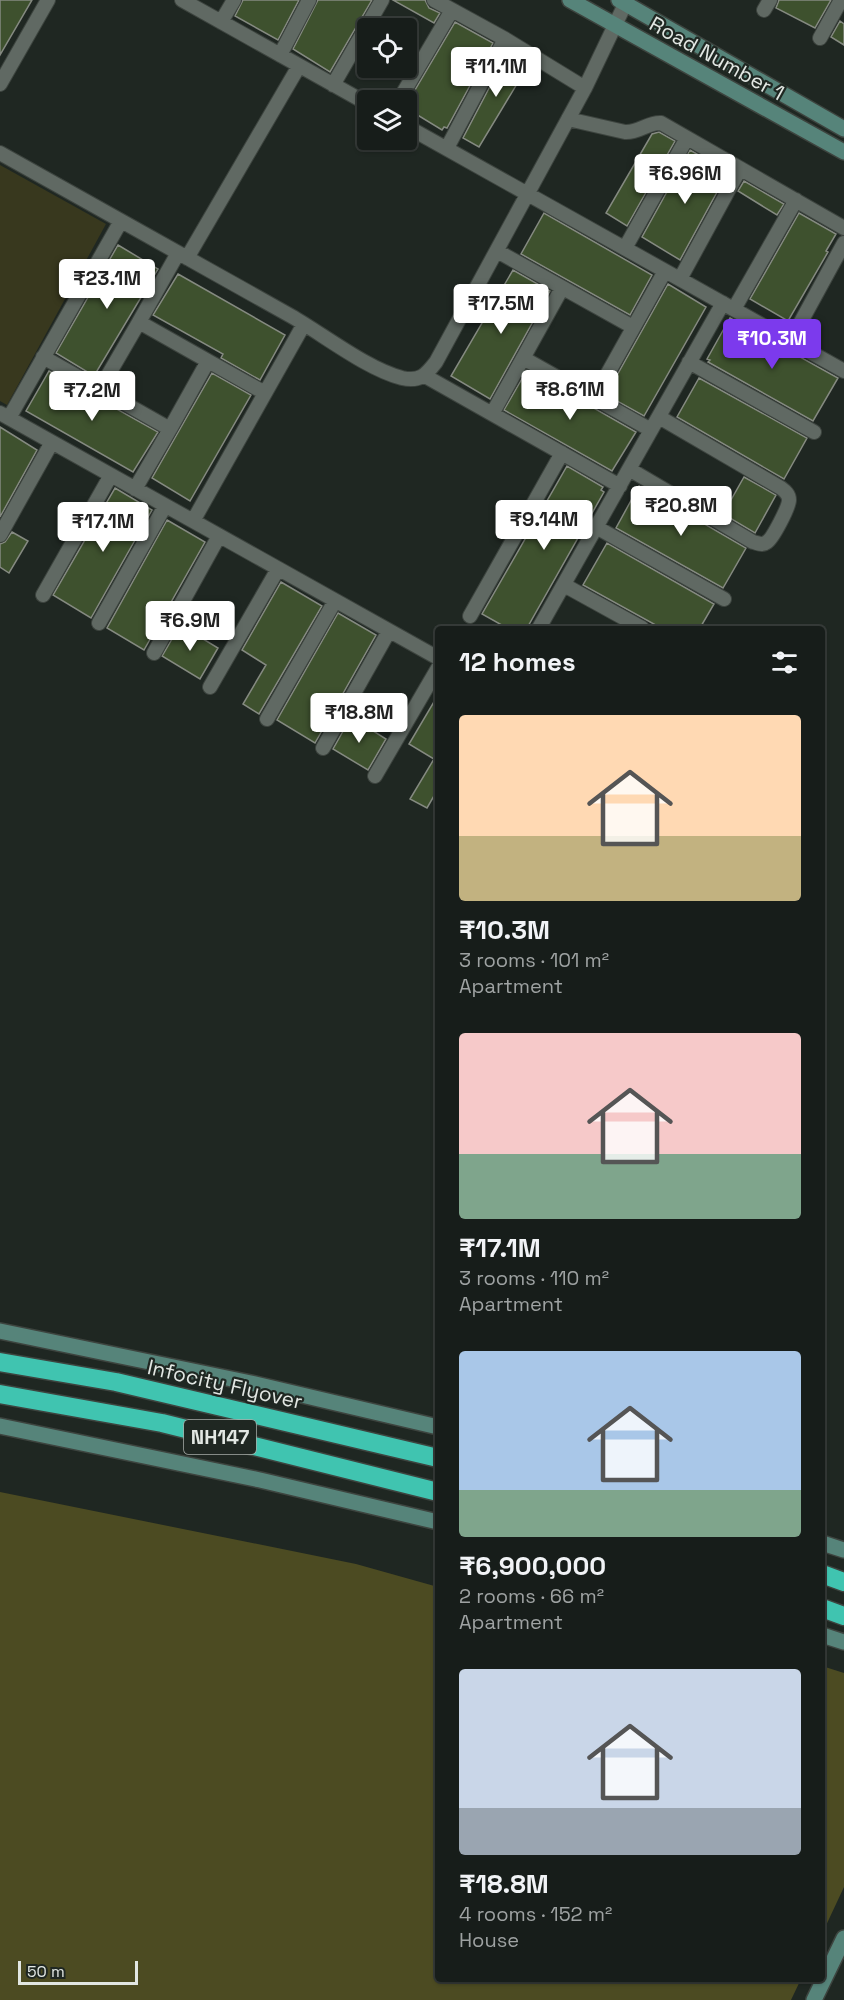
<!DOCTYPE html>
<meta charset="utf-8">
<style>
:root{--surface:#171d1a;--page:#242a27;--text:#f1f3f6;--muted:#9ea2a2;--line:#363b39;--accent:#7c3aed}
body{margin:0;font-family:"Space Grotesk",sans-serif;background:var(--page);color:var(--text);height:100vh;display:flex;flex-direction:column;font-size:22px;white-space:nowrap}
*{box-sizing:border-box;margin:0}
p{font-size:20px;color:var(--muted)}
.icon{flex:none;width:33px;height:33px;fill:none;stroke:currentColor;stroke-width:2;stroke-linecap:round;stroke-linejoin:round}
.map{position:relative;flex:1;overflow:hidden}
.side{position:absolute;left:435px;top:626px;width:390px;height:1356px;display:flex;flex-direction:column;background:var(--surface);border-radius:6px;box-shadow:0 2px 4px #0004,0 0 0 2px var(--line)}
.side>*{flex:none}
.controls{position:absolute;left:357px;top:18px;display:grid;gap:12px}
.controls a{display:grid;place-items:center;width:60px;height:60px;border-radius:6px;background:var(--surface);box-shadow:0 2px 4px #0004,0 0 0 2px var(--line);font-size:30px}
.scale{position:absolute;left:18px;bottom:15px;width:120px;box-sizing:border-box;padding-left:6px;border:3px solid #e2e7e3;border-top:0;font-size:16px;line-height:21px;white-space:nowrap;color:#e2e7e3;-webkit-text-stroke:4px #1f2722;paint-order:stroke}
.price{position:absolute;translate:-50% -51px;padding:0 14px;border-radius:6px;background:#fff;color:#222;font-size:20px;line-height:39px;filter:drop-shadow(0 2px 3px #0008)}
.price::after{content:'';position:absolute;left:50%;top:36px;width:18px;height:14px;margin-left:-9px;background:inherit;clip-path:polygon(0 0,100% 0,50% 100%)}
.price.active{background:var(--accent);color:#fff}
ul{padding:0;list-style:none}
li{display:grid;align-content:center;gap:12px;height:318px;padding:0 24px}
li span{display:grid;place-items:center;height:186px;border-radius:6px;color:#555}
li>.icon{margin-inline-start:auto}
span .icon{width:108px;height:108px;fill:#fffc;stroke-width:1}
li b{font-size:26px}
h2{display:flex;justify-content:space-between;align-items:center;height:72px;padding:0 24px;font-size:26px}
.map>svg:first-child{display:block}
</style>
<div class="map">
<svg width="844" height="2000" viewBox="0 0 844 2000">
<rect width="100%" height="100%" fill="#1f2722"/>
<path fill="#38381e" d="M0 165 106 224 7 405 0 401Z"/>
<path fill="#4c4b22" d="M0 1492 356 1564 438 1587V1978L801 1979 791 2000H0Z
M822 1666 844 1673V1887L822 1934Z"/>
<path fill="#3e512e" stroke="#858a81" stroke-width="1.5" d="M0 0H32L0 55Z
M243 0H299L278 40 235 16Z
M318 0H372L330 72 293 49Z
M393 0H425L429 8 440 13 434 23Z
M779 0H831L815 28 776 8Z
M840 21 844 24V45L831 37Z
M455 22 493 43 447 128 444 127 442 130 406 108V105Z
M508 52 529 64 479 147 463 138Z
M659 132 675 141 627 226 606 213 652 134Z
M690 150 728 172 680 260 642 237Z
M744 181 784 204 777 215 738 191Z
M544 213 652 275 630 315 521 254Z
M799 213 836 234 826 251 828 252 788 321 750 299Z
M118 245 158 269 94 376 56 353Z
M513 270 550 291 490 399 451 376Z
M178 274 285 335 260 380 221 358 223 354 153 315Z
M668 284 706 307 644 416 606 395Z
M730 318 838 378 813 421 708 362 710 360 707 359Z
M527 370 636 432 612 471 504 410Z
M49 371 158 432 133 472 26 411Z
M212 373 251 395 190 501 152 478Z
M699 378 807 438 784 479 677 417Z
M0 427 37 450 0 517Z
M567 466 603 487 601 490 604 492 527 628H507L482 614Z
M744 477 776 495 755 533 723 514Z
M639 486 746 548 723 588 616 528Z
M115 488 152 510 91 618 53 595Z
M167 520 205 542 144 650 107 628Z
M12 532 28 541 9 573 0 567V544L5 542Z
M607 543 714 604 700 628H661L583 585Z
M281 582 322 606 259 714 243 704 266 665 242 650Z
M338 613 376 635 315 743 277 720Z
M180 625 218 648 200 679 162 656Z
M438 695V789L427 808 410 799 434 759 409 744Z
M351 717 386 739 368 770 333 749Z"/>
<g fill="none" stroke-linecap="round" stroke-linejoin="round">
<g stroke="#3d443f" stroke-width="16">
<path id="street" d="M182 0 368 104
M434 0 505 39 585 88
M764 10 770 0
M221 22 234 0
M820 38 841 0
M280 55 309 0
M0 84 48 0
M333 85 382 0
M399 100 452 10
M568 119 625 132C639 133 648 122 661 123L844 228
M406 126 844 371
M447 148 505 39
M0 153C97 207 194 262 291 316 324 335 367 369 402 378 420 382 426 375 436 362L585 88 627 0
M625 248 687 138
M497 251 633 327
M178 253 139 322 208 361
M187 258 299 66
M680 279 740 169
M734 309 796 200
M791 340 844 243
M43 357 170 429 135 489
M523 358 594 398
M689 362 814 432
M425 376 620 486
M100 389 139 322
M0 413 438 658
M492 414 562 288
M9 418 121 221
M170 429 208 361 265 393
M651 430 594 398 665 271
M629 469 753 542C758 543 762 546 767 542 773 538 789 507 789 500 789 494 785 491 781 488L659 417
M193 521 304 324
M596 527 724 599
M0 535 52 442
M564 585 642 628
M43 595 111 475
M470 616 562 453
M99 623 165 506
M539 628 723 303
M154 653 219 536
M210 687 278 569
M267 719 335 601
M323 748 389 631
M375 776 438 668"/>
</g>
<g stroke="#3d443f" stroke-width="18">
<path id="secondary" d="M570 0 844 152
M619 0 844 129
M0 1331 251 1383 438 1427
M0 1426 260 1480 438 1522
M822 1543 844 1550
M822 1635 844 1642
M814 2000 844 1938"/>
</g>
<g stroke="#3d443f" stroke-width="21">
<path id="highway" d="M0 1362 116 1382 438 1458
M0 1394 162 1423 438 1492
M822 1574 844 1582
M822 1608 844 1616"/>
</g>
<use href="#street" stroke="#606963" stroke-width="14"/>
<use href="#secondary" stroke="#56847a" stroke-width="15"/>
<use href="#highway" stroke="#40c4b0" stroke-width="18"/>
</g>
<g text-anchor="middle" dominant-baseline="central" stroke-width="4.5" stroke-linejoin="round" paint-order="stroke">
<rect fill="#1f2722" stroke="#a8ada9" stroke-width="1.5" x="184" y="1420" width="72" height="34" rx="4.5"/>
<g font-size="20" font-weight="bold" fill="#e2e7e3">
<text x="220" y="1437">NH147</text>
</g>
<g font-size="21" fill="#e2e7e3" stroke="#1f2722">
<text transform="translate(717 58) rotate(29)">Road Number 1</text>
<text transform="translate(225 1384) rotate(13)">Infocity Flyover</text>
</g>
</g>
</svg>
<div class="controls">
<a><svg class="icon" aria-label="locate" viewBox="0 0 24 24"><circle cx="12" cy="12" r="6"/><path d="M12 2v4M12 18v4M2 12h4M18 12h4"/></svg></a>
<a><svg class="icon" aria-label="layers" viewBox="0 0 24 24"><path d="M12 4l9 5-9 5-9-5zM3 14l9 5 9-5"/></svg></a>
</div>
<div class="scale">50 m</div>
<b class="price" style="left:496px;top:98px">₹11.1M</b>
<b class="price" style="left:685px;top:205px">₹6.96M</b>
<b class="price" style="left:107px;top:310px">₹23.1M</b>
<b class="price" style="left:501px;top:335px">₹17.5M</b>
<b class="price active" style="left:772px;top:370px">₹10.3M</b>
<b class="price" style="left:570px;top:421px">₹8.61M</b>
<b class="price" style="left:92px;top:422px">₹7.2M</b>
<b class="price" style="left:681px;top:537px">₹20.8M</b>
<b class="price" style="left:544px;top:551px">₹9.14M</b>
<b class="price" style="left:103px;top:553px">₹17.1M</b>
<b class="price" style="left:190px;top:652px">₹6.9M</b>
<b class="price" style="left:359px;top:744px">₹18.8M</b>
<section class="side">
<h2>12 homes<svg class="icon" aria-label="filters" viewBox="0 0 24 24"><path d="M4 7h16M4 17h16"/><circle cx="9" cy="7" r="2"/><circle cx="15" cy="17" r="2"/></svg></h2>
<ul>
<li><span style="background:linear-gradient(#ffd9b3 65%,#c2b280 0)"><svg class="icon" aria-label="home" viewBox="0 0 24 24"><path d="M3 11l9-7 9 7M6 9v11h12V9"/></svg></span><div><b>₹10.3M</b><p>3 rooms · 101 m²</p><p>Apartment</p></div></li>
<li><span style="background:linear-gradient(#f6c9c9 65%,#7fa58c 0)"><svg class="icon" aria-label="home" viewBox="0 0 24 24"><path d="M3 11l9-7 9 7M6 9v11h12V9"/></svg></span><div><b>₹17.1M</b><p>3 rooms · 110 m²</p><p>Apartment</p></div></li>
<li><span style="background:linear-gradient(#a9c7e8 75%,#7fa58c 0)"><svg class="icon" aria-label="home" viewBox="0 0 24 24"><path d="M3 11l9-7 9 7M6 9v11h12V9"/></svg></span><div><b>₹6,900,000</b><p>2 rooms · 66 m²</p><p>Apartment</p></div></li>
<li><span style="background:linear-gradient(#c9d6e8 75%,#9aa5b1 0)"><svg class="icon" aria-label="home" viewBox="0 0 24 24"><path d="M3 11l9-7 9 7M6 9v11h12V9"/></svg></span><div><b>₹18.8M</b><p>4 rooms · 152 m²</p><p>House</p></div></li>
</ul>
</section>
</div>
